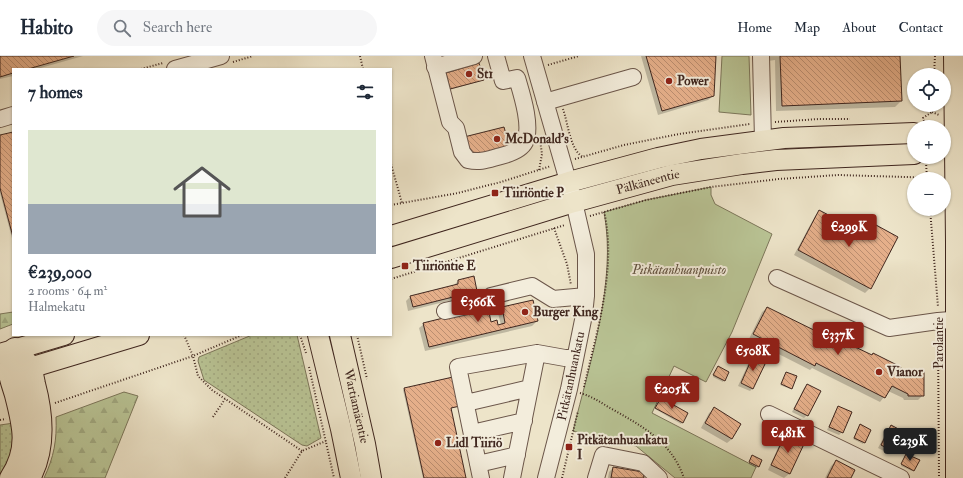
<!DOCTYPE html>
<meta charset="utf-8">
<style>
:root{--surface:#fff;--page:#f6f6f7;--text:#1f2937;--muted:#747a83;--line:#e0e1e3;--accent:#8f2418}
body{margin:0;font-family:"IM FELL Double Pica",serif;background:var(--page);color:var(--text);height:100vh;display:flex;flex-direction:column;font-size:15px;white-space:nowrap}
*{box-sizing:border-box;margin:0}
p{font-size:13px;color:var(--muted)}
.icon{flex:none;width:22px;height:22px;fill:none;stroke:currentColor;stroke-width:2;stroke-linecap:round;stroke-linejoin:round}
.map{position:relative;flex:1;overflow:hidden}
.panel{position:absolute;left:12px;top:12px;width:380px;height:268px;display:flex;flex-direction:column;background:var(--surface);border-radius:0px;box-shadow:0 1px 3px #0004}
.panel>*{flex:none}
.buttons{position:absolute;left:907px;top:12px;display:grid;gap:8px}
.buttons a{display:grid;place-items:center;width:44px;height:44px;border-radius:50%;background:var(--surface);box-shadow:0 1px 3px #0004;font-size:20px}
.price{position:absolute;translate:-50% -34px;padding:0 9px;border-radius:4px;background:var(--accent);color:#fff;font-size:13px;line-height:26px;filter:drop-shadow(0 1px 2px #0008)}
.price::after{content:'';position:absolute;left:50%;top:24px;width:12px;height:9px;margin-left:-6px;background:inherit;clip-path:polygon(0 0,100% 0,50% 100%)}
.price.selected{background:#222;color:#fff}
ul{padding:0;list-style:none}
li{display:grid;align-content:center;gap:8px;height:212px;padding:0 16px}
li span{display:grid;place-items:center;height:124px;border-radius:0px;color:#555}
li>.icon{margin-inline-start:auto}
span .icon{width:72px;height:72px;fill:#fffc;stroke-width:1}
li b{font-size:17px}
h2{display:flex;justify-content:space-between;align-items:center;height:48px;padding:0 16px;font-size:17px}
header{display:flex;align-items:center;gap:24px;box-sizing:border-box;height:56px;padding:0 20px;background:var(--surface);border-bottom:1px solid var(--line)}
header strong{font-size:19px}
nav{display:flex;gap:22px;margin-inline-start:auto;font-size:14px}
.search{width:280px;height:36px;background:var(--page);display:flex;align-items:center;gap:10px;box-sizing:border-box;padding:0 14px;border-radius:22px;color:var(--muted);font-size:15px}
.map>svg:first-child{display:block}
</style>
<header>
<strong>Habito</strong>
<div class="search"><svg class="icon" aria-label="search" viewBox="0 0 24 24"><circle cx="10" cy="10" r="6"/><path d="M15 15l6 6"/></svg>Search here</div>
<nav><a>Home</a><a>Map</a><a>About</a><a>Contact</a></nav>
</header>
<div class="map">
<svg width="963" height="422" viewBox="0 0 963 422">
<defs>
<pattern id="grass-dots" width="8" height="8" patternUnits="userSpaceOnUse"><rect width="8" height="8" fill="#b9c495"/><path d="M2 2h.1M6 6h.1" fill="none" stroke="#a0a880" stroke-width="1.8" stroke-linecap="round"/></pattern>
<pattern id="forest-firs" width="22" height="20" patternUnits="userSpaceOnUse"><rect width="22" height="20" fill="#b9c495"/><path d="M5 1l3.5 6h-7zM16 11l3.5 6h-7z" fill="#a0a880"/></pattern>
<pattern id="building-back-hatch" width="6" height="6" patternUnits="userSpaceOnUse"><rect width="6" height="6" fill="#e5af8a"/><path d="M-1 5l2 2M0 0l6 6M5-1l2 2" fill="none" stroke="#bb8e70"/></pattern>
</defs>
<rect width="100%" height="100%" fill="#ede4c9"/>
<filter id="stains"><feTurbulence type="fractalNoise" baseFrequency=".005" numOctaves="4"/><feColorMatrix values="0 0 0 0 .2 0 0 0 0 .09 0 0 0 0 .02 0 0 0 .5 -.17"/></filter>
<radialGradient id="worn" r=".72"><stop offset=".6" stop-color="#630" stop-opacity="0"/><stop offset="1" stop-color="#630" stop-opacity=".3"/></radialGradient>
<path fill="url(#grass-dots)" stroke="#7c765a" d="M252 279H297L321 382 307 390 302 389 204 324 198 305 199 301Z
M14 367 17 386 2 422H0V369Z"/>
<path fill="url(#forest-firs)" stroke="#7c765a" d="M13 256V268L0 273V258Z
M124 336 138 340 105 422H44C54 401 57 384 56 361Z"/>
<path fill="#b9c495" stroke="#7c765a" d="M722 0H749L751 59 719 56Z
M711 131V139L715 148 772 178 732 276 706 326 674 310 652 357 756 411 751 422H675L636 390 594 381 573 375C590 306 617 225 604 156L646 144Z"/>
<path fill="#0003" d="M0 0H83L37 13H13V20L0 23Z
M641 0H715L713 40 708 44 658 59Z
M768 0H899L901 45 895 51 776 55 775 4 768 5Z
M446 18 481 25 449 34 445 19Z
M13 77V186L0 137V80Z
M819 155 854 174 857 170 870 232 865 237 794 199 815 160Z
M458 225 476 234 472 239 408 255 406 245 410 241 453 230Z
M532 245 537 265 532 270 425 295 419 272 424 268 497 270 501 269 498 257 502 252Z
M767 252 903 319 908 315 923 339 918 344H904L903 342 888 335 884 341 880 346 812 312 810 314 749 283 762 256Z
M753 301V332L750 335 738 330 750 304Z
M717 312 724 324 723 326 713 321Z
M786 317 791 332 790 333 780 329Z
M807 329V359L804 362 792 356 804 332Z
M404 333 459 350 450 353 465 422H423L403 334Z
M660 345 687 358 681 368 655 353Z
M839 351 842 376 839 379 827 374 836 354Z
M714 353 732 383 727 387 701 372 709 357Z
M859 371 870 374 863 388 853 383Z
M891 371 893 395 890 398 878 392 888 373Z
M786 380 803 388 789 418 784 422 768 414 781 385Z
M905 400 913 414 912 415 901 410Z
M751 402 761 404 757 412 749 408Z
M836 405 850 422H825L831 410Z
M613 412 643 422H608L609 416Z"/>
<path fill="url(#building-back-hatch)" stroke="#40271f" d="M0 0H74L28 13H13V17L0 21Z
M646 0H716L714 40 662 55Z
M780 0H900L902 45 782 50Z
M479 7 484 24 450 33 446 17Z
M504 71 510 92 470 102 464 81Z
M13 76V181L0 132V79Z
M819 154 855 173 857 169 864 172 876 169 898 181 871 233 798 194Z
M474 220 477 235 413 251 410 240 458 228V224Z
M533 244 538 265 429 291 423 267 488 251 491 266 497 264 498 269 505 267 502 251Z
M767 251 828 281 830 279 872 299 873 297 901 311 898 316 908 320 907 314H924V340H908V338L892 330 885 342 816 307 815 310 753 278Z
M753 300 766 306 753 333 741 327Z
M718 310 729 316 725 325 713 319Z
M786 316 797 320 792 333 781 328Z
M453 321 460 350 451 352 466 422H424L404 332Z
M807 328 821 335 808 360 794 353Z
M661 342 688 357 683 367 655 352Z
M838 350 852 356 843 377 829 371Z
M714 351 741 368 732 383 705 367Z
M860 368 871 374 865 387 854 382Z
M891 369 904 376 894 396 881 389Z
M785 379 804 388 790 418 771 409Z
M906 398 920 404 914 415 901 408Z
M752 399 762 404 759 411 749 406Z
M836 404 855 414 851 422H827Z
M613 411 643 416 644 422H611Z"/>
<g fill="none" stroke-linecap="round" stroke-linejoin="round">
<g stroke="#6b564a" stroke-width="18">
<path id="minor" d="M433 0 450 66 456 72 462 96 468 104C481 107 489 103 501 100 509 98 521 94 525 86 532 70 522 39 517 22L503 25 496 0
M532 0 574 146 586 198V240L584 259 569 333 546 422
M761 0 763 84
M435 11 474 0
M175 13 221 0
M545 46 633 21
M0 63 13 59
M777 222 889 272 938 265 963 263
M445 255 481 247 491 240 532 230 553 243 586 240
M466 347 530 332
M769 358 901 422
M472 377 524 365
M478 408 517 399
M481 422 458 311 537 297 565 302H575
M512 422 537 297
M596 422 603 399 643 407 659 422"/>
</g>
<g stroke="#40271f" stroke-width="22">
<g id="major">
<path d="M954 0 956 186V422"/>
<path d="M391 180 569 126 658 102 701 93 784 82 914 77"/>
<path id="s1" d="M391 202 574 146 672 119 742 108 776 104 914 98"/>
<path d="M318 279 341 373 351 422"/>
<path id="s2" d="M340 279 365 388 371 422"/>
<path d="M0 298 64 279"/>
<path d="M13 317 139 279"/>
</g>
</g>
<g stroke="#40271f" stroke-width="24">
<path id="highway" d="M15 293C19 299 27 306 30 313 32 317 33 323 34 328 42 358 45 393 29 422
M11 422C30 393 24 370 16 339 14 332 11 324 10 318 10 310 13 301 15 293"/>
</g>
<path stroke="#40271f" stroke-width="2" stroke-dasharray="1 2" stroke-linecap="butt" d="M360 0 363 13
M233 6 253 0
M548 9 579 0
M141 13 163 7
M934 19 935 0
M563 53C568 67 570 94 583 101
M932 56 939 59
M924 65 923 62 932 56 934 49
M775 66 819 63H850
M575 103 624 89 679 78 750 68
M926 106 927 123
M391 108 402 147
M539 114 542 98 540 84
M391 149 458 137 501 126 551 110
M930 153 938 251
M590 160 646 144 711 131 779 123 838 119 940 122
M554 172 567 208 571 229
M391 223 565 169
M938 278 939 422
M184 279 193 300 198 320 212 334 302 395
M300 279 306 297
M357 279 367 323
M309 311 334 422
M584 331C597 274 617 213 604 155
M580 337C591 340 600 346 610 352 642 370 671 385 684 422
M55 347 193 300 242 279
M213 361 225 343
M0 364 6 363
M285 422 302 395 326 385
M562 422 578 355"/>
<use href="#minor" stroke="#f3eddc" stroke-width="16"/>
<use href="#major" stroke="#ede4c9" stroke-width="20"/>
<use href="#highway" stroke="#ede4c9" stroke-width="22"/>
</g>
<g fill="#8f2418" stroke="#f3eddc" stroke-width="1.5">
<circle cx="469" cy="18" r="4"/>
<circle cx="669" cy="25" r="4"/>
<circle cx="497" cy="83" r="4"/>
<rect x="491" y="133" width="8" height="8" rx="2"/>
<rect x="401" y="206" width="8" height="8" rx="2"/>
<circle cx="525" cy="256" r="4"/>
<circle cx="879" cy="316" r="4"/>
<circle cx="438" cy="387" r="4"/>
<rect x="565" y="387" width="8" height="8" rx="2"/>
</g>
<g text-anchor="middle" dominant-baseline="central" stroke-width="4" stroke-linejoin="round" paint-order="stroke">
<g font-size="13" font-weight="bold" fill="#40271f" stroke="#f3eddc" text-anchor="start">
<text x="477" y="18">St1</text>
<text x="677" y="25">Power</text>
<text x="505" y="83">McDonald's</text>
<text x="503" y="137">Tiiriöntie P</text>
<text x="413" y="210">Tiiriöntie E</text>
<text x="533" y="256">Burger King</text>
<text x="887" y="316">Vianor</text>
<text x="577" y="384">Pitkätanhuankatu<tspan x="577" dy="15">I</tspan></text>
<text x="446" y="387">Lidl Tiiriö</text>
</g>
<g font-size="13" fill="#40271f" stroke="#f3eddc">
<text stroke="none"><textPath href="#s1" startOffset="268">Pälkäneentie</textPath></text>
<text transform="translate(939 287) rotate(-90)">Parolantie</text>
<text transform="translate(571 320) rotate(-78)">Pitkätanhuankatu</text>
<text stroke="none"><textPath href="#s2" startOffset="73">Wartiamäentie</textPath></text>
</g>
<g font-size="13" font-style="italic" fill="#5e4e3c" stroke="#f3eddc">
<text x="679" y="214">Pitkätanhuanpuisto</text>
</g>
</g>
<rect width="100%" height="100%" filter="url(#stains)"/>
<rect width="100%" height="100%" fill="url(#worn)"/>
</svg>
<div class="buttons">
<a><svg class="icon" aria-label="locate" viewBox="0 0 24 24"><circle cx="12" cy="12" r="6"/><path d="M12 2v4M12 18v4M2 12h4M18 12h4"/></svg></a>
<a>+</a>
<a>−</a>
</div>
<b class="price" style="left:849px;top:192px">€299K</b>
<b class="price" style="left:478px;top:267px">€366K</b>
<b class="price" style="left:838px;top:300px">€337K</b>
<b class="price" style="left:753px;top:316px">€508K</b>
<b class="price" style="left:672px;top:354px">€205K</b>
<b class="price" style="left:788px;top:398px">€481K</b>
<b class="price selected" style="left:910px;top:406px">€239K</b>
<section class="panel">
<h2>7 homes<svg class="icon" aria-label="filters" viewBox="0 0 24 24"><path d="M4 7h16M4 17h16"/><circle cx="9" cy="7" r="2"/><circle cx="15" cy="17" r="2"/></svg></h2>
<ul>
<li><span style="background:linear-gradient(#dfe7d0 60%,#9aa5b1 0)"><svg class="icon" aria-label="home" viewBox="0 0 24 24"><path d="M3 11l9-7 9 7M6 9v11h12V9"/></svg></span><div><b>€239,000</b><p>2 rooms · 64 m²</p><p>Halmekatu</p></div></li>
</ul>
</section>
</div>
